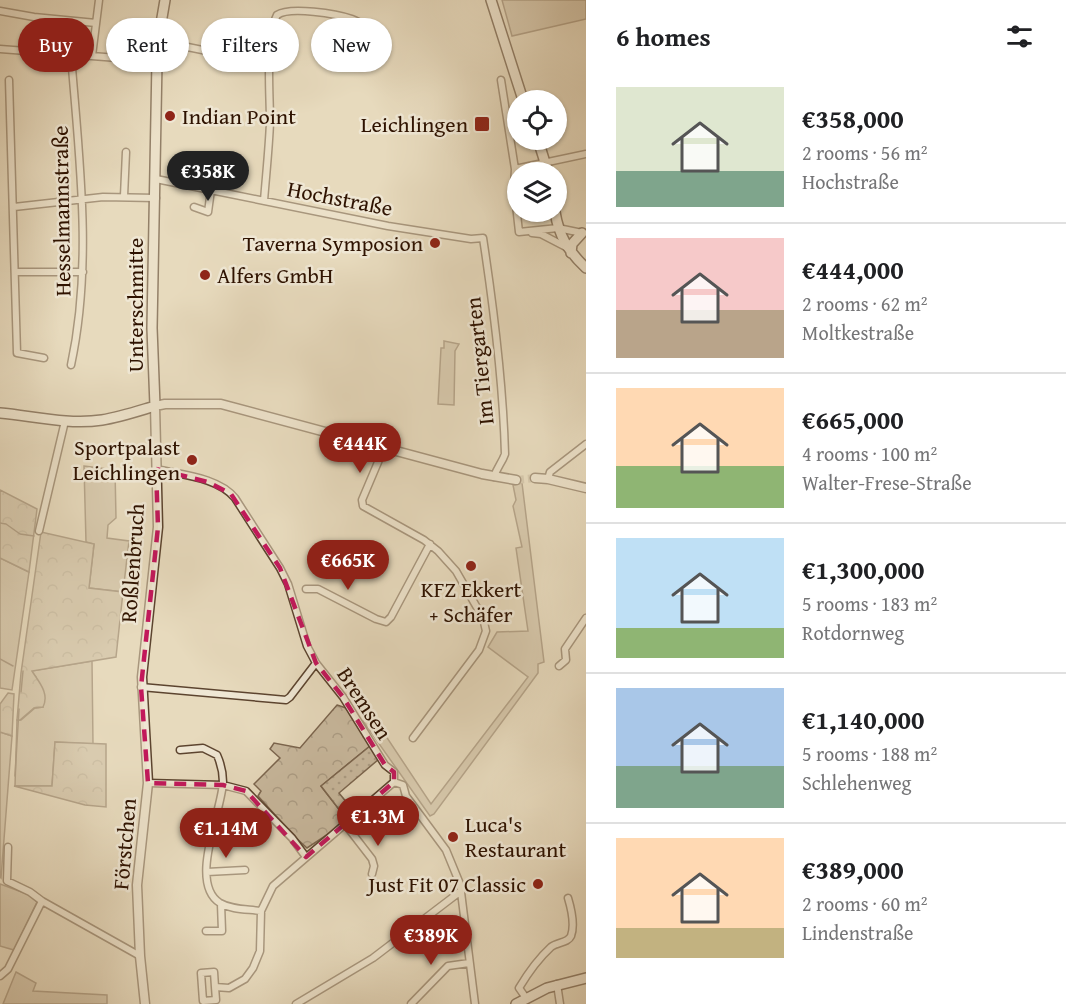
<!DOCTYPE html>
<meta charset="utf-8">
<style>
:root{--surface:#fff;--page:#f6f6f6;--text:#202124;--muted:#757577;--line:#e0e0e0;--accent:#8f2418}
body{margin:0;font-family:"Gentium Book Plus",serif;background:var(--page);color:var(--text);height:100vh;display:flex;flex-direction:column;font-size:22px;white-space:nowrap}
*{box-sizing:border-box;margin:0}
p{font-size:20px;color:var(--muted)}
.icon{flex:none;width:33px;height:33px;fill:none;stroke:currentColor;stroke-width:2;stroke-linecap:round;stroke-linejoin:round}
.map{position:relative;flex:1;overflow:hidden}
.side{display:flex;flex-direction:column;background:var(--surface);width:480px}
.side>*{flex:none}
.guide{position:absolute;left:18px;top:18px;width:477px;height:54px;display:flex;gap:12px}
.fabs{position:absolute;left:507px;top:90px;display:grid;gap:12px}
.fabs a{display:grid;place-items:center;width:60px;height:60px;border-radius:50%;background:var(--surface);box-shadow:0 2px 4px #0004;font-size:30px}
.price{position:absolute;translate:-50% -51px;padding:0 14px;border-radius:21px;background:var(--accent);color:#fff;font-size:20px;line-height:39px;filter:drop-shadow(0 2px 3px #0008)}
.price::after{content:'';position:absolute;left:50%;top:36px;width:18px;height:14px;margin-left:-9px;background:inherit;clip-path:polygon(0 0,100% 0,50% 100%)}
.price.current{background:#222;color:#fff}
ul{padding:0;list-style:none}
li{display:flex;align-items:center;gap:18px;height:150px;padding:0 30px}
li+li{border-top:2px solid var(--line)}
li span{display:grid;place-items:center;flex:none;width:168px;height:120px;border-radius:0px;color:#555}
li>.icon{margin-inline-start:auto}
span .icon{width:72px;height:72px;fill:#fffc;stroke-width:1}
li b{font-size:26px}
h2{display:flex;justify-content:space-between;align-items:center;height:72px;padding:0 30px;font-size:26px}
.tag{padding:0 21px;border-radius:27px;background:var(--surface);box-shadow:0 2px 4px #0004;font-size:21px;line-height:54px}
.tag.current{background:var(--accent);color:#fff}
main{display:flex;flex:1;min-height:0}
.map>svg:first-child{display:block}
</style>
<main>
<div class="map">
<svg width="586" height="1004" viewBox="0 0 586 1004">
<defs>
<pattern id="forest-crowns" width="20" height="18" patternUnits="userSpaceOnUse" patternTransform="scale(1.5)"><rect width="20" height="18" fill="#c8b89d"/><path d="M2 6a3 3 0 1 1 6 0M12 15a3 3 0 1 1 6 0" fill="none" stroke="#ac9d85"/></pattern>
<pattern id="park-dots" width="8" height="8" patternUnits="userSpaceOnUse" patternTransform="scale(1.5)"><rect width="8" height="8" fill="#c8b89d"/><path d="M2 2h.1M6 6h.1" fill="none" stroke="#ac9d85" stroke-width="1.8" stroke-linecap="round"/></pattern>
</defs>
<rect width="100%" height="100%" fill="#e7dabd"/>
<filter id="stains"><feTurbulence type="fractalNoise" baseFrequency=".00333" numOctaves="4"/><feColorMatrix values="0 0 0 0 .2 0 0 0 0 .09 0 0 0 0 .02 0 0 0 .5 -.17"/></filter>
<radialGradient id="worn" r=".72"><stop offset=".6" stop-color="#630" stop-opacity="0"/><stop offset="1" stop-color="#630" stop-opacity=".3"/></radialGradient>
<path fill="#c8b89d" stroke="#7b654e" stroke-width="1.5" d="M502 0H586V19L512 36Z
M444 341 459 344 455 351 454 405 438 404 441 348H444Z
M84 466 115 470 116 518 108 525 107 538 129 541 123 592 89 588 94 544 86 542Z
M522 483 544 662 538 664V673L434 814 430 816 363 721 368 709 431 804 528 677 488 647 497 632 528 631 516 548 522 547 513 506 516 500 513 485Z
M0 558 29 572 12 690 0 688Z
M92 661 93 744 55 742 52 786H15L17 720H21L35 708 43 707 36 677 31 671Z
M0 732 12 736 1 878 0 877Z
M0 884 27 894 37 902 14 950 0 946Z
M16 972 36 983 33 991 107 995V1004H3Z"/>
<path fill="url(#forest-crowns)" stroke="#7b654e" stroke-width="1.5" d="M0 490 37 509 29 572 0 558Z
M41 532 94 544 89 588 123 592 116 657 32 671C38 681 50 693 43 707L34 708 20 720H17L21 673Z
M8 693 14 694 12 736 0 732V704Z
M337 705 346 708 370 746 321 786 348 821 307 848 295 837 258 796 261 791 254 784 280 758 270 749 274 743 300 748Z
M55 742 106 744V807L85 805 14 786H52Z"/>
<path fill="url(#park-dots)" stroke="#7b654e" stroke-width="1.5" d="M370 746 379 759 339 793 356 814 348 821 321 786Z"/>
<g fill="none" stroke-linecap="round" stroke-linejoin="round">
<path stroke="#77614b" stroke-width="1.5" d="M0 523 6 524 20 534 34 536
M0 659 13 666
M21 692 23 671
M15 776 19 709"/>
<path stroke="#c2b297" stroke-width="8" stroke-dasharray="8 4" stroke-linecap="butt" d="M516 480 535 478"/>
<g stroke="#5c442f" stroke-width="9">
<path id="minor" d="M0 11 34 17 96 23
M158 41 217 53
M0 49 157 61
M92 56 99 0
M9 80 17 353 44 358
M501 80 515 169 514 187 519 232
M515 169 586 154
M156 179 388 226 471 239 483 238C494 310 503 381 505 454 502 463 497 467 494 477
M124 196 126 152
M264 201C266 175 269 148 270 122 270 93 265 40 277 15 290 6 337 14 352 19 358 21 364 25 369 28
M14 207 103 197 156 198
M194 207 208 212 211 190
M519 232 558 228 582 233
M532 233 541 234 566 247
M15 272H83
M71 365C93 262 79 158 71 55
M384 448 362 500 363 506 424 540 438 551 456 571 483 618 486 631 479 650 413 738
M156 469C181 475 218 477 235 498L280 568 288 584 307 646 316 663 343 697 385 765 394 772V782L403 785 406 796 446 850 460 884 475 1004
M548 479 550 472 586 444
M39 531 65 421
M306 589H318L376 619 386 622 391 617 430 544
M559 666 566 660 565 649 586 618
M141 687 286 700 290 697 316 663
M180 750 203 748 217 755C221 764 223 772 223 782 222 811 188 883 220 903 232 910 247 909 261 911
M148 783 223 785 246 791 292 838 306 857
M345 824 372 859 374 866 372 874
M8 847 7 881 30 892 42 901
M207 872 245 870
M206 931H222L221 904
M0 976 8 969 42 901 140 956
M557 984 560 1004
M215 987 216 1000 203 1001 201 973 214 972 215 987 229 988 245 979 253 968 260 951 261 911 273 886 394 782
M526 998 519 988C528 973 539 958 551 947 557 942 568 943 571 936 575 925 571 908 568 898
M296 1004 373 958 461 891
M411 1004 448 966 469 963"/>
</g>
<g stroke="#5c442f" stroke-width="11">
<path id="tertiary" d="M535 478 548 479 586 488
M145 1004 140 956 137 885 148 783 142 677 158 527 155 406 165 404H221L482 474 516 480"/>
</g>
<g stroke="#2e1200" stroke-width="12">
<path id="secondary" d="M491 0 523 100
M538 140 548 172
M555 212C559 236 568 251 586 268
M571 253 572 244 582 233
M0 413C33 416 68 425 102 420 120 417 138 411 155 406L152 328 157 61 158 41 165 0
M516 1004 547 988 586 978"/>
</g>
<use href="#minor" stroke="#efe7d4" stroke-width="6"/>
<use href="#tertiary" stroke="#efe7d4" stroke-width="8"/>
<use href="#secondary" stroke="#efe7d4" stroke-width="9"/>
</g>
<path d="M0 0H586V1004H0ZM156 469 208 482 231 494 280 568 316 663 343 697 385 765 394 772V782L306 857 246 791 223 785 148 783 141 687 158 527Z" fill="#e7dabd" fill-opacity=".55" fill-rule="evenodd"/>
<path fill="none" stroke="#c2185b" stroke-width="4.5" stroke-dasharray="12 8" stroke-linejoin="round" d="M156 469 208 482 231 494 280 568 316 663 343 697 385 765 394 772V782L306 857 246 791 223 785 148 783 141 687 158 527Z"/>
<g fill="#8f2418" stroke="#efe7d4" stroke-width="2">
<circle cx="170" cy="116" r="6"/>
<rect x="474" y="116" width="16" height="16" rx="3"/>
<circle cx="435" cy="243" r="6"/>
<circle cx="205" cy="275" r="6"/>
<circle cx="192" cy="460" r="6"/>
<circle cx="471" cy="566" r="6"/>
<circle cx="453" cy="837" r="6"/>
<circle cx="538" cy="884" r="6"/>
</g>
<g text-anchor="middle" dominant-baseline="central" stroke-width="5" stroke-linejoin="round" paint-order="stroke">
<g font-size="22" fill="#2e1200" stroke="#efe7d4" text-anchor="end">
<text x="182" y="116" text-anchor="start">Indian Point</text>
<text x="468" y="124">Leichlingen</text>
<text x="423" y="243">Taverna Symposion</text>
<text x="217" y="275" text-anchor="start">Alfers GmbH</text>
<text x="180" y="447">Sportpalast<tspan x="180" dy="25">Leichlingen</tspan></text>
<text x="471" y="589" text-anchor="middle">KFZ Ekkert<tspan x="471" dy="25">+ Schäfer</tspan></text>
<text x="465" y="824" text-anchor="start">Luca's<tspan x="465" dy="25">Restaurant</tspan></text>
<text x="526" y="884">Just Fit 07 Classic</text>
</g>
<g font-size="22" fill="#2e1200" stroke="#efe7d4">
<text transform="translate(340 198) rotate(11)">Hochstraße</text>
<text transform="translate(61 211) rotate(-91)">Hesselmannstraße</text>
<text transform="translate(135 305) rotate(-90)">Unterschmitte</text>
<text transform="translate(479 361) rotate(-96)">Im Tiergarten</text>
<text transform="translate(132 563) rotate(-86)">Roßlenbruch</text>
<text transform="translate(365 703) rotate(57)">Bremsen</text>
<text transform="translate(124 844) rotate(-85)">Förstchen</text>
</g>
</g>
<rect width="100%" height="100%" filter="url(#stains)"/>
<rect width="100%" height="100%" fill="url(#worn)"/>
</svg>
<div class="fabs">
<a><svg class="icon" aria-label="locate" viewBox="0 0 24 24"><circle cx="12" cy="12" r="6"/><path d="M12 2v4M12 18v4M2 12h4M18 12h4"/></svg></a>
<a><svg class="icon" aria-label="layers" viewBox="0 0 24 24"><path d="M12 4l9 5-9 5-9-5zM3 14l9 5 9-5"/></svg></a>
</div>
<b class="price current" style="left:208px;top:202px">€358K</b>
<b class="price" style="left:360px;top:474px">€444K</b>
<b class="price" style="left:348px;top:591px">€665K</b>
<b class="price" style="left:378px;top:847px">€1.3M</b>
<b class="price" style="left:226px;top:859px">€1.14M</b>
<b class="price" style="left:431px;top:966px">€389K</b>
<div class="guide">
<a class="tag current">Buy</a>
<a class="tag">Rent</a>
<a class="tag">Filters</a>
<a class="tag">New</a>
</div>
</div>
<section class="side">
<h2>6 homes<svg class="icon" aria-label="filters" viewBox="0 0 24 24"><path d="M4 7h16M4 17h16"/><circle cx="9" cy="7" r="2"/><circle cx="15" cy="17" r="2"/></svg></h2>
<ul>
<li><span style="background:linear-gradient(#dfe7d0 70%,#7fa58c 0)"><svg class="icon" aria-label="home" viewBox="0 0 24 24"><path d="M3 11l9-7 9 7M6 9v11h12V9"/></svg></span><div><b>€358,000</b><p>2 rooms · 56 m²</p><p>Hochstraße</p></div></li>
<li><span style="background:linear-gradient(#f6c9c9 60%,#b9a48a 0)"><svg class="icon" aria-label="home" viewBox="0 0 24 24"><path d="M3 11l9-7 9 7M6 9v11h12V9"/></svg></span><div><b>€444,000</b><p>2 rooms · 62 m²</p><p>Moltkestraße</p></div></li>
<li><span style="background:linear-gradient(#ffd9b3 65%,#8fb573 0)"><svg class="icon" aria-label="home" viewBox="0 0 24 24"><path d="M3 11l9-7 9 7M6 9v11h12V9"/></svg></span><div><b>€665,000</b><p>4 rooms · 100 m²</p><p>Walter-Frese-Straße</p></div></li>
<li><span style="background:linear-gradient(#bfe0f5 75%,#8fb573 0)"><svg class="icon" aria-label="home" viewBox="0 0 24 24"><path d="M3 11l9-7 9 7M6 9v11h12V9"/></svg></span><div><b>€1,300,000</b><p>5 rooms · 183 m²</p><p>Rotdornweg</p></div></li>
<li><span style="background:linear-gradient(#a9c7e8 65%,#7fa58c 0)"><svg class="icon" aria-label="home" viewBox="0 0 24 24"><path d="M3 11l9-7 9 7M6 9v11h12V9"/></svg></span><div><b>€1,140,000</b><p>5 rooms · 188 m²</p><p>Schlehenweg</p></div></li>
<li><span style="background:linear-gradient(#ffd9b3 75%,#c2b280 0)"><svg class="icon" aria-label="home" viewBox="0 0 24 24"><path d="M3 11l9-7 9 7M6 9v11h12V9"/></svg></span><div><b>€389,000</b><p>2 rooms · 60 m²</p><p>Lindenstraße</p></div></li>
</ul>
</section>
</main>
